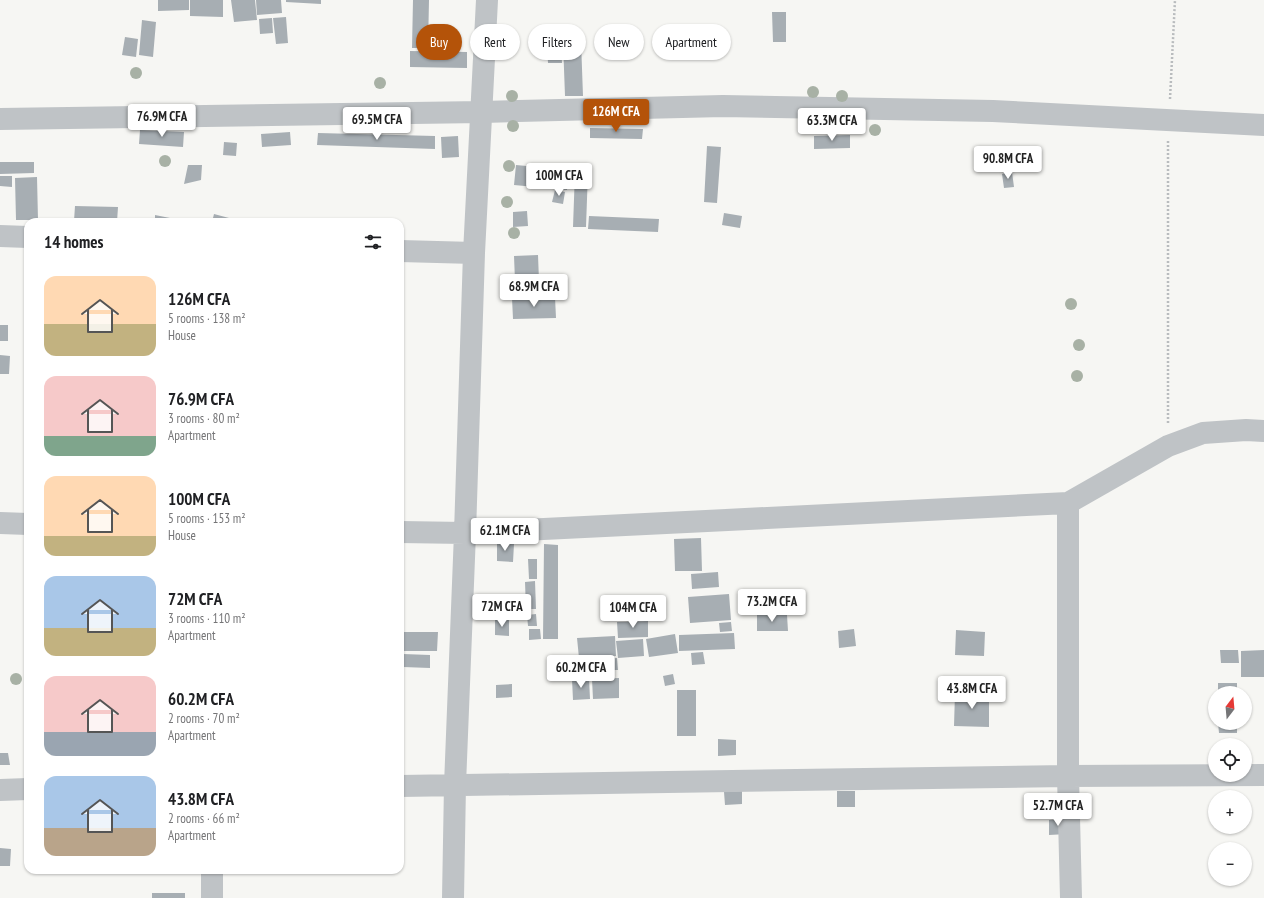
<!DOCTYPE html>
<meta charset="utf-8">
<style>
:root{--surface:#fff;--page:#f2f2f2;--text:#202124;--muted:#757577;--accent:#b45309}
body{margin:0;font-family:"PT Sans Narrow",sans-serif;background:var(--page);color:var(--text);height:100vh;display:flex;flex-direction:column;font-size:15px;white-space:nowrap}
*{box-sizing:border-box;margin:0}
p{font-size:13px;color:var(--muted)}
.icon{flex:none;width:22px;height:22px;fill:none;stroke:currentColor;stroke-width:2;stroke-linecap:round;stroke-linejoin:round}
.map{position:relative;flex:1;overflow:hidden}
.side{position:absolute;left:24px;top:218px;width:380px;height:656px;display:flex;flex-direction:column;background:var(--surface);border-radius:12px;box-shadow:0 1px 3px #0004}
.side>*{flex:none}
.banner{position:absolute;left:416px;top:24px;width:380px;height:36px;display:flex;gap:8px}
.needle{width:26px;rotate:16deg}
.controls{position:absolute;left:1208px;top:686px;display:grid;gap:8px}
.controls a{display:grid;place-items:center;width:44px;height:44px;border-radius:50%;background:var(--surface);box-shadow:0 1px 3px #0004;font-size:20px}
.price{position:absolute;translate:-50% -34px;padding:0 9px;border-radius:4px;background:#fff;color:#222;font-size:13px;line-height:26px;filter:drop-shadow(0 1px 2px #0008)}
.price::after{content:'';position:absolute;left:50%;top:24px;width:12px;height:9px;margin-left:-6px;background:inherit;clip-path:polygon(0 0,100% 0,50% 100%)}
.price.active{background:var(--accent);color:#fff}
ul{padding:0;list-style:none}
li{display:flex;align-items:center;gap:12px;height:100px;padding:0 20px}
li span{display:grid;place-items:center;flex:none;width:112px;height:80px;border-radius:12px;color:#555}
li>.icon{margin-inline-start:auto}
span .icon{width:48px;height:48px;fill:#fffc;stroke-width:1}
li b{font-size:17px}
h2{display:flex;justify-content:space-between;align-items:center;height:48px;padding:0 20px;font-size:17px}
.chip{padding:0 14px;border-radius:18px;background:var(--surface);box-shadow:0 1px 3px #0004;font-size:14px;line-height:36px}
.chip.active{background:var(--accent);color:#fff}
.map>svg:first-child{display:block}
</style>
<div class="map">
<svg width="1264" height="898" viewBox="0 0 1264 898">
<rect width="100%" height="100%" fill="#f6f6f3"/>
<path fill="#a7aeb3" d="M158 0H189V10L158 11Z
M190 0H223V17L190 16Z
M231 0H255L257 20 234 22Z
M256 0H281L282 13 257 15Z
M286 0H321V4L286 2Z
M413 0H429L428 48H412Z
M772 12H786V42H773Z
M286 17 288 43 276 44 273 18Z
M272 18 273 33 260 34 259 19Z
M142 20 156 22 153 57 139 55Z
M125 37 138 39 136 57 122 55Z
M581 41 583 96H565L563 42Z
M561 45 562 63H548L547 46Z
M410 51 467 52V68L410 67Z
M590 128 643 129 642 139 590 138Z
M140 130 184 132 183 147 139 144Z
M290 132 291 145 262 147 261 134Z
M318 133 435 136V149L317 145Z
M850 135V148L814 149V136Z
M458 136 459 157 442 158 441 137Z
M224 142 237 143 236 156 223 155Z
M707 146 721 147 717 203 704 202Z
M0 162H34V173L0 174Z
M188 165H202L201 180 184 184Z
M516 165 569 170 567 190 514 185Z
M575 171H588L586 227H573Z
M1012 172 1014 187 1004 188 1002 174Z
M0 176H12V187L0 186Z
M37 177 38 220H16L15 178Z
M555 190 565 192 563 204 552 202Z
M75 206 118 207 117 222 74 221Z
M527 211 528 226 513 227V212Z
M724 213 742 216 740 228 722 225Z
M214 214 229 218V222H212Z
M155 215 170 218V222H155Z
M589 216 659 219 658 232 588 229Z
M538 255 539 281H515L514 256Z
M555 297 556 318 513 319 512 298Z
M0 325H8V341H0Z
M0 355 10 356 9 374H0Z
M701 538 702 571H675L674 539Z
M497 543 514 544 513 562 497 561Z
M544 544 558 545V639H543Z
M528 559H537V579H529Z
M718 572 719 587 692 589 691 574Z
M535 581 536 609H526L525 582Z
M729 594 731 620 690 623 688 597Z
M536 614 537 626H528L527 615Z
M757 615H787L788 631H757Z
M495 619 509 620V636L495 635Z
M648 621V637L618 638 617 622Z
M731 622 732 631 720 632 719 623Z
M27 627H28V650H24Z
M529 629H540L541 639 529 640Z
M854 629 856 646 839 648 838 631Z
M956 630 985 632 984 656 955 655Z
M400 632H438L437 651H400Z
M734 633 735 649 679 651V635Z
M675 634 678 653 649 657 646 639Z
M615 636 616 656 579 658 577 638Z
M643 639 644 656 618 658 616 641Z
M1220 650H1238L1239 663H1221Z
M1264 650V677H1241V651Z
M703 652 705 664 692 665 691 653Z
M403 654 430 655V668L403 667Z
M617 658 618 670H604V659Z
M673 674 675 684 665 686 663 676Z
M589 678 590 699 573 700 572 679Z
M619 678V698L593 699 592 679Z
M1218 683H1237V693H1218Z
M512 684V697L496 698V685Z
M677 690H696V736H677Z
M955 693H989V727L954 726Z
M1218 723H1237V733H1219Z
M718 739 736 740V755L718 756Z
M0 753H8L10 765H0Z
M742 791V804L725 805 724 792Z
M837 791H855V807H837Z
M1066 819 1067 834 1049 835V820Z
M0 848 11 849 10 866H0Z
M152 893H185V898H152Z"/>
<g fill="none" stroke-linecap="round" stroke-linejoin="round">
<path stroke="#b9bcbe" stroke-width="2.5" stroke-dasharray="2 2" stroke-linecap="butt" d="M1170 99 1175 0
M1168 423V140"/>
<path stroke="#bfc3c6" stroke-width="22" d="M0 119 482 112 723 106 993 111 1264 125
M0 236 28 237
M400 251 474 253
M1068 503 1168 446 1203 433 1246 430 1264 431
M0 523 28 524
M400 532 465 533 1068 503V776L1071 898
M400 786 1068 776 1264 775
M0 790 28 789
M212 870V898
M453 898 455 785 465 533 474 253 487 0"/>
</g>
<g fill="#a8b1a5">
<circle cx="136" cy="73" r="6"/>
<circle cx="380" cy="83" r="6"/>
<circle cx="813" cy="92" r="6"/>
<circle cx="512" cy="96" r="6"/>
<circle cx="842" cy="96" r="6"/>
<circle cx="513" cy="126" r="6"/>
<circle cx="875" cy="130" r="6"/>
<circle cx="165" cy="161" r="6"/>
<circle cx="509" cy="166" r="6"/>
<circle cx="507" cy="202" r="6"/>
<circle cx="514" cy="233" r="6"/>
<circle cx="1071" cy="304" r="6"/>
<circle cx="1079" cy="345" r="6"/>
<circle cx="1077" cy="376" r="6"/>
<circle cx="16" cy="679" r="6"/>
</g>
</svg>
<div class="controls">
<a><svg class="needle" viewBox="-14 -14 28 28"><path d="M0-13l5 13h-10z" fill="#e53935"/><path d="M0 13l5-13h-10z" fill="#757577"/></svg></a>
<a><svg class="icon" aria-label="locate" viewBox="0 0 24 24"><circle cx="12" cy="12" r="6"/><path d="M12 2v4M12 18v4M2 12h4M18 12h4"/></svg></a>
<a>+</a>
<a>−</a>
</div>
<b class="price active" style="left:616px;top:133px">126M CFA</b>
<b class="price" style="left:162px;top:138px">76.9M CFA</b>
<b class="price" style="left:377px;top:141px">69.5M CFA</b>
<b class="price" style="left:832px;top:142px">63.3M CFA</b>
<b class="price" style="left:1008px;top:180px">90.8M CFA</b>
<b class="price" style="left:559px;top:197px">100M CFA</b>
<b class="price" style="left:534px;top:308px">68.9M CFA</b>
<b class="price" style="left:505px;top:552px">62.1M CFA</b>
<b class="price" style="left:772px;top:623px">73.2M CFA</b>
<b class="price" style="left:502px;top:628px">72M CFA</b>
<b class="price" style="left:633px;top:629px">104M CFA</b>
<b class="price" style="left:581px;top:689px">60.2M CFA</b>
<b class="price" style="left:972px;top:710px">43.8M CFA</b>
<b class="price" style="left:1058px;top:827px">52.7M CFA</b>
<div class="banner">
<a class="chip active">Buy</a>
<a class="chip">Rent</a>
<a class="chip">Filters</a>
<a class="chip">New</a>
<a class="chip">Apartment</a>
</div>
<section class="side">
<h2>14 homes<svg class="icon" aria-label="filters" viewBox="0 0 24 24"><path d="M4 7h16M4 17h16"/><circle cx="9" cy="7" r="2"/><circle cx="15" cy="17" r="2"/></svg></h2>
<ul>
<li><span style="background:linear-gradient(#ffd9b3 60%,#c2b280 0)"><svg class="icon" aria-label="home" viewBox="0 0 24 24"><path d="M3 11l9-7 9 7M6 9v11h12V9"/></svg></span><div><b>126M CFA</b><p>5 rooms · 138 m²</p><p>House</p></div></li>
<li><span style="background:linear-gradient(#f6c9c9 75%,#7fa58c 0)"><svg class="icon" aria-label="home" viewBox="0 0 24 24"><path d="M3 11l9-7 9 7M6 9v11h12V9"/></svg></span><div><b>76.9M CFA</b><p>3 rooms · 80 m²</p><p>Apartment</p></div></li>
<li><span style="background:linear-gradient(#ffd9b3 75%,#c2b280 0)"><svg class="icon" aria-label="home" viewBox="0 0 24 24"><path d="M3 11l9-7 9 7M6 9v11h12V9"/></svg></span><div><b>100M CFA</b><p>5 rooms · 153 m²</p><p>House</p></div></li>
<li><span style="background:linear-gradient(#a9c7e8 65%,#c2b280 0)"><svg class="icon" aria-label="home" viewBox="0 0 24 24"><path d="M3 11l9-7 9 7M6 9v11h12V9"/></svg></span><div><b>72M CFA</b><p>3 rooms · 110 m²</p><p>Apartment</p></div></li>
<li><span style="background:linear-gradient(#f6c9c9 70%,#9aa5b1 0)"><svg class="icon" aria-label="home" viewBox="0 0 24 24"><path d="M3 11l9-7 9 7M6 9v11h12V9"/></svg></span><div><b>60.2M CFA</b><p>2 rooms · 70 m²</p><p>Apartment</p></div></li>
<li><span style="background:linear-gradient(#a9c7e8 65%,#b9a48a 0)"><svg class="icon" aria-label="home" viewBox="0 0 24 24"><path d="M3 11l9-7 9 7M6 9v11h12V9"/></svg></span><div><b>43.8M CFA</b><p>2 rooms · 66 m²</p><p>Apartment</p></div></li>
</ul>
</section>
</div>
